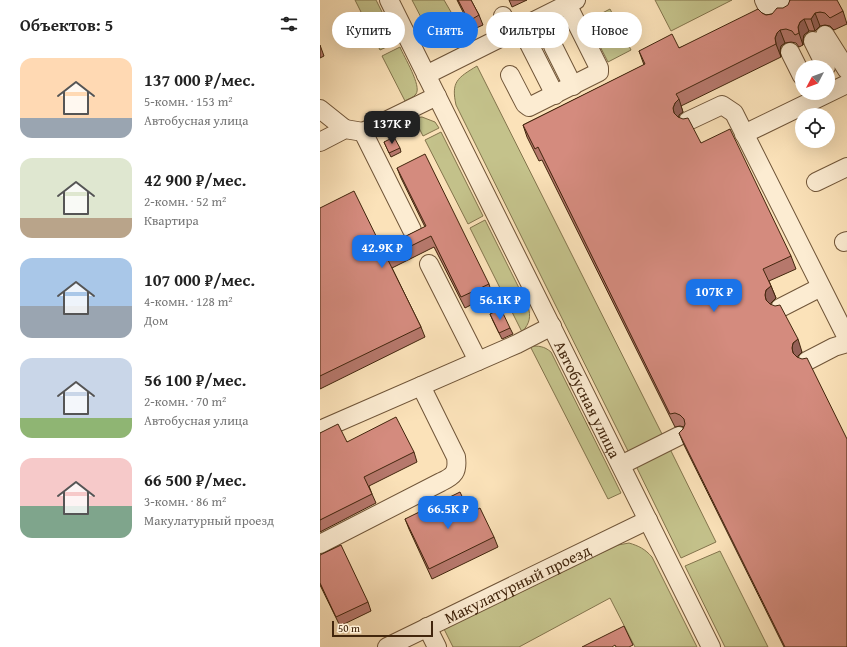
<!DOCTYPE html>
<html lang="ru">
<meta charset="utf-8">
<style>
:root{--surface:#fff;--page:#f6f6f6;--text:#222;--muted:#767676;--accent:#1a73e8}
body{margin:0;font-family:"Gentium Book Plus",serif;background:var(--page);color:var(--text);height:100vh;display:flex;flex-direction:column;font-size:15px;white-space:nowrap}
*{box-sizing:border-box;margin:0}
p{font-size:13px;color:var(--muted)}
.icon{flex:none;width:22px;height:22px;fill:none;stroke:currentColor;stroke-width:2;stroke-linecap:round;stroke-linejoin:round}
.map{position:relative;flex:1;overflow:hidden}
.panel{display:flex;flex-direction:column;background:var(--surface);width:320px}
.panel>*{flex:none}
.top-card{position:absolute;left:12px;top:12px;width:380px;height:36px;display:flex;gap:8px}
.needle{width:26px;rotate:229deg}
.controls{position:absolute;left:475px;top:60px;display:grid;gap:8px}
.controls a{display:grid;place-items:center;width:40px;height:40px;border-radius:50%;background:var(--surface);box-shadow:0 4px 16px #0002;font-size:20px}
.scale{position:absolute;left:12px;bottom:10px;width:101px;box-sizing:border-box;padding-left:4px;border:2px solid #42260d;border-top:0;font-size:11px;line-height:14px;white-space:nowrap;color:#42260d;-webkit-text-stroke:3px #fcecd2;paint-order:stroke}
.price{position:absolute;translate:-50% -34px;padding:0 9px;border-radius:8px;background:var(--accent);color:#fff;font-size:13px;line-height:26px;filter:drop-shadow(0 1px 2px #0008)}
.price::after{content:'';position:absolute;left:50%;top:24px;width:12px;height:9px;margin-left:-6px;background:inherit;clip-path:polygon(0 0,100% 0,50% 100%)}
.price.on{background:#222;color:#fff}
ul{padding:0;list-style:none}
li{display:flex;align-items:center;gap:12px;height:100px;padding:0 20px}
li span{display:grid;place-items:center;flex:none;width:112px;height:80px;border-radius:12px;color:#555}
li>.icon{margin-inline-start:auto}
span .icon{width:48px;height:48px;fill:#fffc;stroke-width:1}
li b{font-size:17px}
h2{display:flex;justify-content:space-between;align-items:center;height:48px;padding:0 20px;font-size:17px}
.tag{padding:0 14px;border-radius:18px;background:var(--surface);box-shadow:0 4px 16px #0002;font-size:14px;line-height:36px}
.tag.on{background:var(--accent);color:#fff}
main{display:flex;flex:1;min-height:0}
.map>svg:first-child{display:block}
</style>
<main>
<section class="panel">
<h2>Объектов: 5<svg class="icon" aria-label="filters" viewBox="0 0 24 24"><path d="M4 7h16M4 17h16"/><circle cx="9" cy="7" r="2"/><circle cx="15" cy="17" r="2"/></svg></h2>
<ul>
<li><span style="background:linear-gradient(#ffd9b3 75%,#9aa5b1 0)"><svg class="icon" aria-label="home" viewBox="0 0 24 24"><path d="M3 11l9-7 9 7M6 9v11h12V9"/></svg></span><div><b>137 000 ₽/мес.</b><p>5-комн. · 153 m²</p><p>Автобусная улица</p></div></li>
<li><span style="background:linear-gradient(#dfe7d0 75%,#b9a48a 0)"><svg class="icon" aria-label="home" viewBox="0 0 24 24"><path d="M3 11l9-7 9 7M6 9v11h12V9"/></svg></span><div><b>42 900 ₽/мес.</b><p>2-комн. · 52 m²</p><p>Квартира</p></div></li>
<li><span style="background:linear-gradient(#a9c7e8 60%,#9aa5b1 0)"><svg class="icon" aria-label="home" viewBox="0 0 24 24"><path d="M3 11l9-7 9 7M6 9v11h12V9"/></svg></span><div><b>107 000 ₽/мес.</b><p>4-комн. · 128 m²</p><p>Дом</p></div></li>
<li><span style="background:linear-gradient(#c9d6e8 75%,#8fb573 0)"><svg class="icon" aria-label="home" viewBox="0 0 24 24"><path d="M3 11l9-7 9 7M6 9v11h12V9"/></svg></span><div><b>56 100 ₽/мес.</b><p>2-комн. · 70 m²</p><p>Автобусная улица</p></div></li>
<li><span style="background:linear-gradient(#f6c9c9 60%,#7fa58c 0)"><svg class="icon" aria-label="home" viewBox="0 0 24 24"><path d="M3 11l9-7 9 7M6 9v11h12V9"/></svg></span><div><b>66 500 ₽/мес.</b><p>3-комн. · 86 m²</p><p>Макулатурный проезд</p></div></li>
</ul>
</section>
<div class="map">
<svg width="527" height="647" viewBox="0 0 527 647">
<rect width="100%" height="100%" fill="#fbe2b9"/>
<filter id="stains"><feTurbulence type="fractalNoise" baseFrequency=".005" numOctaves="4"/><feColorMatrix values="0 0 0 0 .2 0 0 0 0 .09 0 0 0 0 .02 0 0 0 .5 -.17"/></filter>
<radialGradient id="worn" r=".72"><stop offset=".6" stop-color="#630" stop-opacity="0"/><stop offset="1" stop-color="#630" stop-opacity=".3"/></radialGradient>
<path fill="#c4c28b" stroke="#83744c" d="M35 0H56L77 42 60 50Z
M92 0H124L131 12 106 27Z
M335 0H412L351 31Z
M290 9 311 50 288 62 267 21Z
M80 47C84 57 102 86 96 94 93 98 88 99 85 101L62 56Z
M157 66 343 436 309 453 136 105C131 82 137 78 157 66Z
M102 117 115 122 119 128 103 136 94 118Z
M121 132 163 216 148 224 105 140Z
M165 220 208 306C211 317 210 323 202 332L150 228Z
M210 346C219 346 224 346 231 352L301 493 288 499Z
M350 449 396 542 361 558 316 466Z
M309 543C319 546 325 549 332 557L377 647H315L290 598 199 647H133L124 629 298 545Z
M400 551 448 647H405L365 566Z"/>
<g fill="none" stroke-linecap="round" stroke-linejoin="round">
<g stroke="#705538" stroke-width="20">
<g id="minor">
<path id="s1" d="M69 0 391 647"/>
<path d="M444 0 452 17"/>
<path d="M459 0 464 11"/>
<path d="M183 16 191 33"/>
<path d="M201 28 235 95"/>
<path d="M505 35 527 70"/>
<path d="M493 41 506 67"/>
<path d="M233 46 253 86"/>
<path d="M470 52 482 76"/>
<path d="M106 75 256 0"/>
<path d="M190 75 205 104 209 107 279 72V68L247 4"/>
<path d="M0 109 25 129"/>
<path d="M368 121 402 105 414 113 527 338"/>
<path d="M424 134 527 84"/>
<path d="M0 142 25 129 43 132"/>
<path d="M496 182 527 167"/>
<path d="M92 230 43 132 117 96"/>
<path d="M524 242 527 241"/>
<path d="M109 264 158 361"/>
<path d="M460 308 501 287"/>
<path d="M487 361 514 347 527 343"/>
<path d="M0 430 197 344 232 326"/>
<path d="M301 465 359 436"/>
<path d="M0 544 121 482C134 476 138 472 136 457L101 386"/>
<path d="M107 627 117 647"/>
<path id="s2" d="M67 647 328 520"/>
</g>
</g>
<use href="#minor" stroke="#fcecd2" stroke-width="18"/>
</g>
<path fill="#b6786c" stroke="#42260d" d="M137 0H151L159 15 163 25 152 30Z
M189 0H207L192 7Z
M523 11 527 24 514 30 510 26 505 25 500 26 495 31H489L484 35 483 40V45L479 47 476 43 471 42 465 43 461 46 460 51 461 57 361 106 363 112 359 115V117L381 143 471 256 476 269 449 281 456 298 451 303 450 305 482 352 478 356 477 358 527 647H464L364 445 359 433 363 429 364 427 360 426 355 427 222 160 219 161 207 137 203 125 324 65 319 51 359 48 442 13 446 15 452 14Z
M0 45 4 56 0 58Z
M64 142 80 148 81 152 71 157Z
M77 168 169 284 172 294 145 308 114 247 72 268 101 327 105 337 0 389V208L62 248 105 227 81 178Z
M170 314 190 328 193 334 182 339 173 321Z
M0 433 27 442 94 452 97 462 49 486 52 494 56 503 0 532Z
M150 513 174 537 178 547 112 579 89 529 85 519Z
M0 555 48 602 51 611 20 626 0 585Z"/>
<path fill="#946158" stroke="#42260d" d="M495 13 500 26 495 31 491 19Z
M484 19 489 31 484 35 483 40V45L479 33 478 27 480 22Z
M460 30 465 43 461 46 460 51 461 57 456 44 455 38 457 33Z
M359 99 363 112 359 115 358 121 354 113 353 108 355 103Z
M451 286 456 298 451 303 450 308 446 300 445 295 446 290Z
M478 339 482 352 478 356 477 361 473 353 472 348 473 343Z"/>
<path fill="#d48b7e" stroke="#42260d" d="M138 0H151L159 15 149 21Z
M470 0H517L523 11 510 18 505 13 500 12 495 13 491 19H484L480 22 478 27 479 33 475 35 472 31 466 29 460 30 457 33 455 38 456 44 356 94 359 99 355 103 353 108 354 113 358 117 363 119 368 118 381 143 410 129 471 256 443 269 451 286 446 290 445 295 446 300 450 304 455 306 460 305 478 339 473 343 472 348 473 353 477 357 482 359 487 358 527 439V647H465L359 433 363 429 365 424 364 419 360 415 355 413 350 414 218 147 215 149 203 125 325 64 319 51 352 34 359 48 438 9 442 13 446 15 452 14 457 8H463L468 5Z
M74 137 80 148 69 153 64 142Z
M105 154 169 284 141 297 111 236 67 258 101 327 0 376V208L34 191 62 248 106 226 77 168Z
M181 309 190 328 179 333 170 314Z
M76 417 94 452 44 477 52 494 0 520V433L18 424 27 442Z
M140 492 150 513 160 508 174 537 109 569 85 519Z
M21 545 48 602 16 617 0 583V555Z
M304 626 313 645 309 647H296L295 645 292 647H262Z"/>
<g text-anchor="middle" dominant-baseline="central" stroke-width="4" stroke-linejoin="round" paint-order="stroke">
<g font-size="16" fill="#42260d" stroke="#fcecd2">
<text stroke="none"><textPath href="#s1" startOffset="446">Автобусная улица</textPath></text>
<text stroke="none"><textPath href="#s2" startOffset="145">Макулатурный проезд</textPath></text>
</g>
</g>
<rect width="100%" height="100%" filter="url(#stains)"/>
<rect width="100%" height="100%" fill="url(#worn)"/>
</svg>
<div class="controls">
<a><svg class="needle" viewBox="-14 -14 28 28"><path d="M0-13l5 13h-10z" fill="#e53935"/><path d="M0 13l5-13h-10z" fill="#767676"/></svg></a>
<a><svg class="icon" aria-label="locate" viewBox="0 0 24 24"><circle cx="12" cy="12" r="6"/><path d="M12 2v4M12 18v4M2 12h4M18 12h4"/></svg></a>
</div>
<div class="scale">50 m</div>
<b class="price on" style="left:72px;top:145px">137K ₽</b>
<b class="price" style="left:62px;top:269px">42.9K ₽</b>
<b class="price" style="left:394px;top:313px">107K ₽</b>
<b class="price" style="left:180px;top:321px">56.1K ₽</b>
<b class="price" style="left:128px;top:530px">66.5K ₽</b>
<div class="top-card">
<a class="tag">Купить</a>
<a class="tag on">Снять</a>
<a class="tag">Фильтры</a>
<a class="tag">Новое</a>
</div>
</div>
</main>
